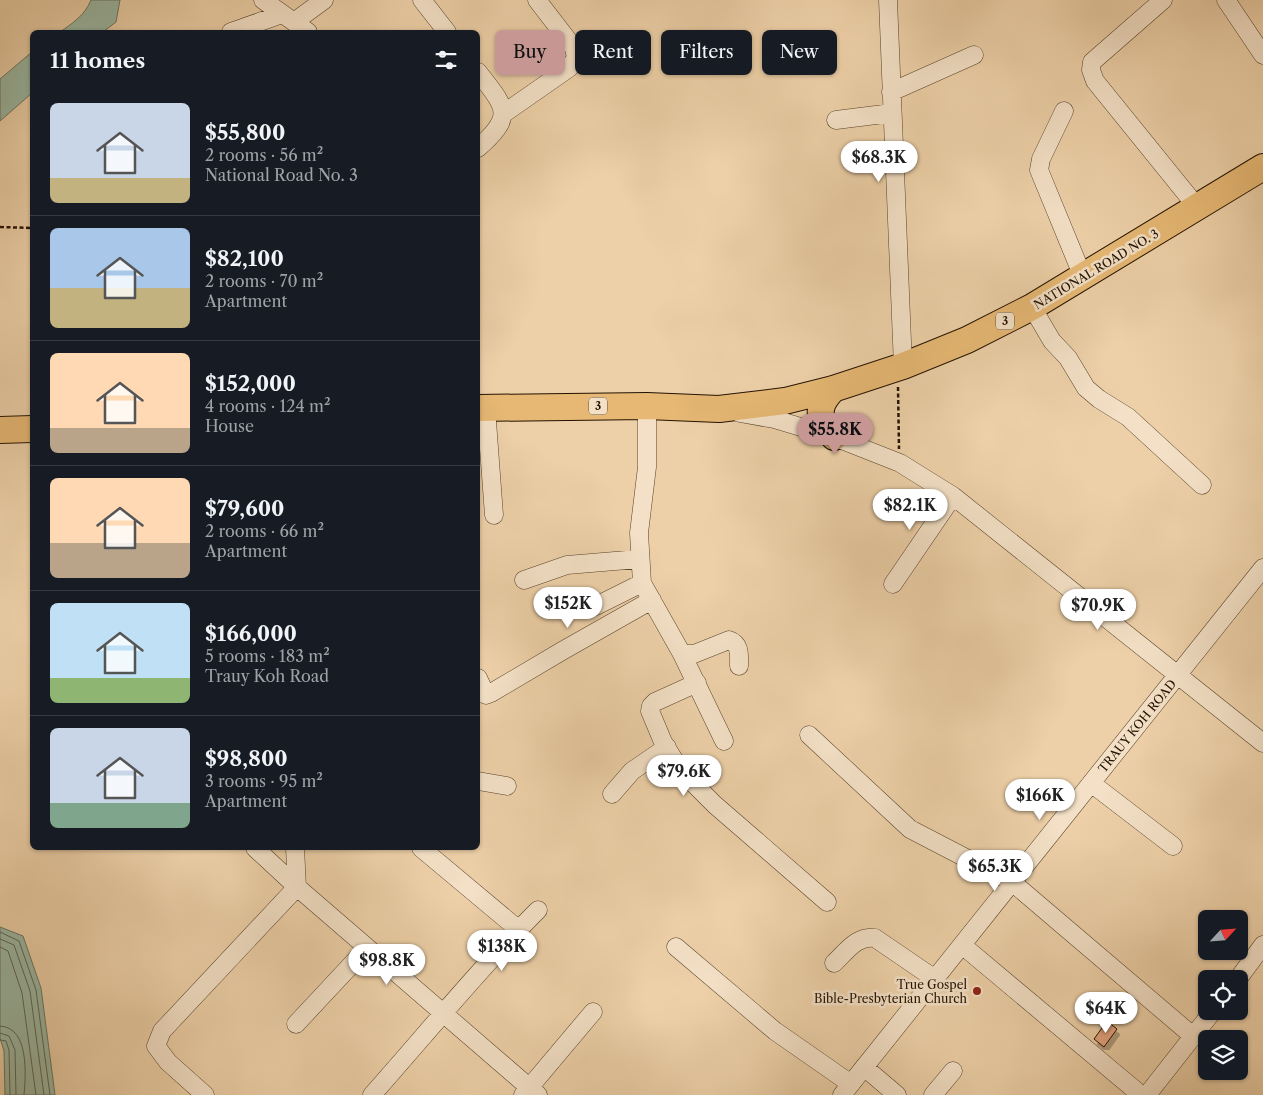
<!DOCTYPE html>
<meta charset="utf-8">
<style>
:root{--surface:#171b24;--page:#20242c;--text:#f1f3f6;--muted:#9ea1a6;--line:#363941;--accent:#c59692}
body{margin:0;font-family:"Libre Caslon Text",serif;background:var(--page);color:var(--text);height:100vh;display:flex;flex-direction:column;font-size:19px;white-space:nowrap}
*{box-sizing:border-box;margin:0}
p{font-size:16px;color:var(--muted)}
.icon{flex:none;width:28px;height:28px;fill:none;stroke:currentColor;stroke-width:2;stroke-linecap:round;stroke-linejoin:round}
.map{position:relative;flex:1;overflow:hidden}
.panel{position:absolute;left:30px;top:30px;width:450px;height:820px;display:flex;flex-direction:column;background:var(--surface);border-radius:8px;box-shadow:0 1px 4px #0004}
.panel>*{flex:none}
.banner{position:absolute;left:495px;top:30px;width:475px;height:45px;display:flex;gap:10px}
.needle{width:32px;rotate:64deg}
.controls{position:absolute;left:1198px;top:910px;display:grid;gap:10px}
.controls a{display:grid;place-items:center;width:50px;height:50px;border-radius:8px;background:var(--surface);box-shadow:0 1px 4px #0004;font-size:25px}
.price{position:absolute;translate:-50% -42px;padding:0 11px;border-radius:18px;background:#fff;color:#222;font-size:16px;line-height:32px;filter:drop-shadow(0 1px 2px #0008)}
.price::after{content:'';position:absolute;left:50%;top:30px;width:15px;height:11px;margin-left:-8px;background:inherit;clip-path:polygon(0 0,100% 0,50% 100%)}
.price.on{background:var(--accent);color:#111}
ul{padding:0;list-style:none}
li{display:flex;align-items:center;gap:15px;height:125px;padding:0 20px}
li+li{border-top:1px solid var(--line)}
li span{display:grid;place-items:center;flex:none;width:140px;height:100px;border-radius:8px;color:#555}
li>.icon{margin-inline-start:auto}
span .icon{width:60px;height:60px;fill:#fffc;stroke-width:1}
li b{font-size:21px}
h2{display:flex;justify-content:space-between;align-items:center;height:60px;padding:0 20px;font-size:21px}
.tag{padding:0 18px;border-radius:8px;background:var(--surface);box-shadow:0 1px 4px #0004;font-size:18px;line-height:45px}
.tag.on{background:var(--accent);color:#111}
.map>svg:first-child{display:block}
</style>
<div class="map">
<svg width="1263" height="1095" viewBox="0 0 1263 1095">
<defs>
<filter id="shadow"><feDropShadow dx="3" dy="5.5" stdDeviation="0" flood-color="#0004"/></filter>
</defs>
<rect width="100%" height="100%" fill="#edd0a8"/>
<filter id="stains"><feTurbulence type="fractalNoise" baseFrequency=".004" numOctaves="4"/><feColorMatrix values="0 0 0 0 .2 0 0 0 0 .09 0 0 0 0 .02 0 0 0 .5 -.17"/></filter>
<radialGradient id="worn" r=".72"><stop offset=".6" stop-color="#630" stop-opacity="0"/><stop offset="1" stop-color="#630" stop-opacity=".3"/></radialGradient>
<path fill="#9ab7a3" stroke="#6a7562" d="M91 0H120L116 22 103 32H60C73 23 85 15 91 0Z
M32 52V93L0 121V79Z
M0 927 23 936 41 988 55 1095H5L4 1051 0 1038Z"/>
<g fill="none" stroke-linecap="round" stroke-linejoin="round">
<path stroke="#5e6452" stroke-width="1" d="M0 932 19 941 36 990 50 1095
M0 939 14 945 30 991 44 1095
M0 947 8 951 22 993 36 1095
M0 1026C29 1027 26 1074 24 1095
M0 1033 9 1036 15 1050 16 1095
M0 1040 6 1041 9 1050 10 1095"/>
</g>
<path fill="#e5a581" stroke="#231200" filter="url(#shadow)" d="M1107 1021 1117 1029 1104 1047 1094 1039Z"/>
<g fill="none" stroke-linecap="round" stroke-linejoin="round">
<g stroke="#56422a" stroke-width="19">
<path id="minor" d="M263 0 308 32
M422 0 447 32
M888 0 903 366
M1163 0 1092 62 1091 70 1095 81 1197 207
M1226 0 1263 55
M294 22 324 0
M231 32 282 14
M478 72C505 107 516 115 478 148
M891 92 974 55
M1064 111 1041 159 1039 170 1083 277
M503 114 569 68 576 58 574 48 537 0
M836 120 892 113
M1032 307 1052 341 1068 358 1086 388 1099 399 1128 417 1202 485
M647 406V467L639 533 642 583 682 654 724 741
M486 408 494 515
M740 413 774 419 834 437 900 463 953 496 1263 743
M524 580 567 565 639 559
M893 584 953 496
M596 606 642 583
M682 654H694L729 640C741 644 739 656 739 666
M478 678 486 695 491 693 562 651 652 600
M697 683 655 702 651 706 650 711 663 742 681 771 715 805 827 902
M809 735 910 829 1012 882 1194 1037
M478 781 507 786
M1091 783 1173 846
M612 794 632 771 667 747
M295 848 297 887 538 1095
M421 848 519 930
M962 945 1141 1095
M676 947 775 1031 851 1084
M834 963C846 952 857 935 875 938L935 979
M1238 979 1263 945
M296 1024 367 948
M864 1067 897 1095
M205 1095 168 1062 156 1046 162 1031 297 887 255 848
M372 1095C427 1033 480 968 538 910
M523 1095 593 1012
M842 1095 1263 568
M933 1095 953 1071
M1147 1095 1213 1011"/>
</g>
<g stroke="#231200" stroke-width="28">
<path id="highway" d="M833 389C815 408 818 418 834 437
M478 408 647 406 719 409 785 401 833 389 903 366 967 340 1032 307 1263 167
M0 430 32 429"/>
</g>
<path stroke="#231200" stroke-width="2.5" stroke-dasharray="4 2.5" stroke-linecap="butt" d="M0 227 32 228
M898 387 899 449"/>
<use href="#minor" stroke="#f3e0c6" stroke-width="18"/>
<use href="#highway" stroke="#e6b874" stroke-width="26"/>
</g>
<circle fill="#8f2418" stroke="#f3e0c6" stroke-width="2" cx="977" cy="991" r="5"/>
<g text-anchor="middle" dominant-baseline="central" stroke-width="5" stroke-linejoin="round" paint-order="stroke">
<g fill="#f3e0c6" stroke="#61503b" stroke-width="1">
<rect x="996" y="312.5" width="18" height="17" rx="4"/>
<rect x="589" y="397.5" width="18" height="17" rx="4"/>
</g>
<g font-size="11" font-weight="bold" fill="#231200">
<text x="1005" y="321">3</text>
<text x="598" y="406">3</text>
</g>
<g font-size="12" fill="#231200" stroke="#f3e0c6">
<text transform="translate(1096 269) rotate(-31)">NATIONAL ROAD NO. 3</text>
<text transform="translate(1137 726) rotate(-51)">TRAUY KOH ROAD</text>
</g>
<g font-size="12" fill="#231200" stroke="#f3e0c6" text-anchor="end">
<text x="967" y="984">True Gospel<tspan x="967" dy="14">Bible-Presbyterian Church</tspan></text>
</g>
</g>
<rect width="100%" height="100%" filter="url(#stains)"/>
<rect width="100%" height="100%" fill="url(#worn)"/>
</svg>
<div class="controls">
<a><svg class="needle" viewBox="-14 -14 28 28"><path d="M0-13l5 13h-10z" fill="#e53935"/><path d="M0 13l5-13h-10z" fill="#9ea1a6"/></svg></a>
<a><svg class="icon" aria-label="locate" viewBox="0 0 24 24"><circle cx="12" cy="12" r="6"/><path d="M12 2v4M12 18v4M2 12h4M18 12h4"/></svg></a>
<a><svg class="icon" aria-label="layers" viewBox="0 0 24 24"><path d="M12 4l9 5-9 5-9-5zM3 14l9 5 9-5"/></svg></a>
</div>
<b class="price" style="left:879px;top:183px">$68.3K</b>
<b class="price on" style="left:835px;top:455px">$55.8K</b>
<b class="price" style="left:910px;top:531px">$82.1K</b>
<b class="price" style="left:568px;top:629px">$152K</b>
<b class="price" style="left:1098px;top:631px">$70.9K</b>
<b class="price" style="left:684px;top:797px">$79.6K</b>
<b class="price" style="left:1040px;top:821px">$166K</b>
<b class="price" style="left:995px;top:892px">$65.3K</b>
<b class="price" style="left:502px;top:972px">$138K</b>
<b class="price" style="left:387px;top:986px">$98.8K</b>
<b class="price" style="left:1106px;top:1034px">$64K</b>
<div class="banner">
<a class="tag on">Buy</a>
<a class="tag">Rent</a>
<a class="tag">Filters</a>
<a class="tag">New</a>
</div>
<section class="panel">
<h2>11 homes<svg class="icon" aria-label="filters" viewBox="0 0 24 24"><path d="M4 7h16M4 17h16"/><circle cx="9" cy="7" r="2"/><circle cx="15" cy="17" r="2"/></svg></h2>
<ul>
<li><span style="background:linear-gradient(#c9d6e8 75%,#c2b280 0)"><svg class="icon" aria-label="home" viewBox="0 0 24 24"><path d="M3 11l9-7 9 7M6 9v11h12V9"/></svg></span><div><b>$55,800</b><p>2 rooms · 56 m²</p><p>National Road No. 3</p></div></li>
<li><span style="background:linear-gradient(#a9c7e8 60%,#c2b280 0)"><svg class="icon" aria-label="home" viewBox="0 0 24 24"><path d="M3 11l9-7 9 7M6 9v11h12V9"/></svg></span><div><b>$82,100</b><p>2 rooms · 70 m²</p><p>Apartment</p></div></li>
<li><span style="background:linear-gradient(#ffd9b3 75%,#b9a48a 0)"><svg class="icon" aria-label="home" viewBox="0 0 24 24"><path d="M3 11l9-7 9 7M6 9v11h12V9"/></svg></span><div><b>$152,000</b><p>4 rooms · 124 m²</p><p>House</p></div></li>
<li><span style="background:linear-gradient(#ffd9b3 65%,#b9a48a 0)"><svg class="icon" aria-label="home" viewBox="0 0 24 24"><path d="M3 11l9-7 9 7M6 9v11h12V9"/></svg></span><div><b>$79,600</b><p>2 rooms · 66 m²</p><p>Apartment</p></div></li>
<li><span style="background:linear-gradient(#bfe0f5 75%,#8fb573 0)"><svg class="icon" aria-label="home" viewBox="0 0 24 24"><path d="M3 11l9-7 9 7M6 9v11h12V9"/></svg></span><div><b>$166,000</b><p>5 rooms · 183 m²</p><p>Trauy Koh Road</p></div></li>
<li><span style="background:linear-gradient(#c9d6e8 75%,#7fa58c 0)"><svg class="icon" aria-label="home" viewBox="0 0 24 24"><path d="M3 11l9-7 9 7M6 9v11h12V9"/></svg></span><div><b>$98,800</b><p>3 rooms · 95 m²</p><p>Apartment</p></div></li>
</ul>
</section>
</div>
